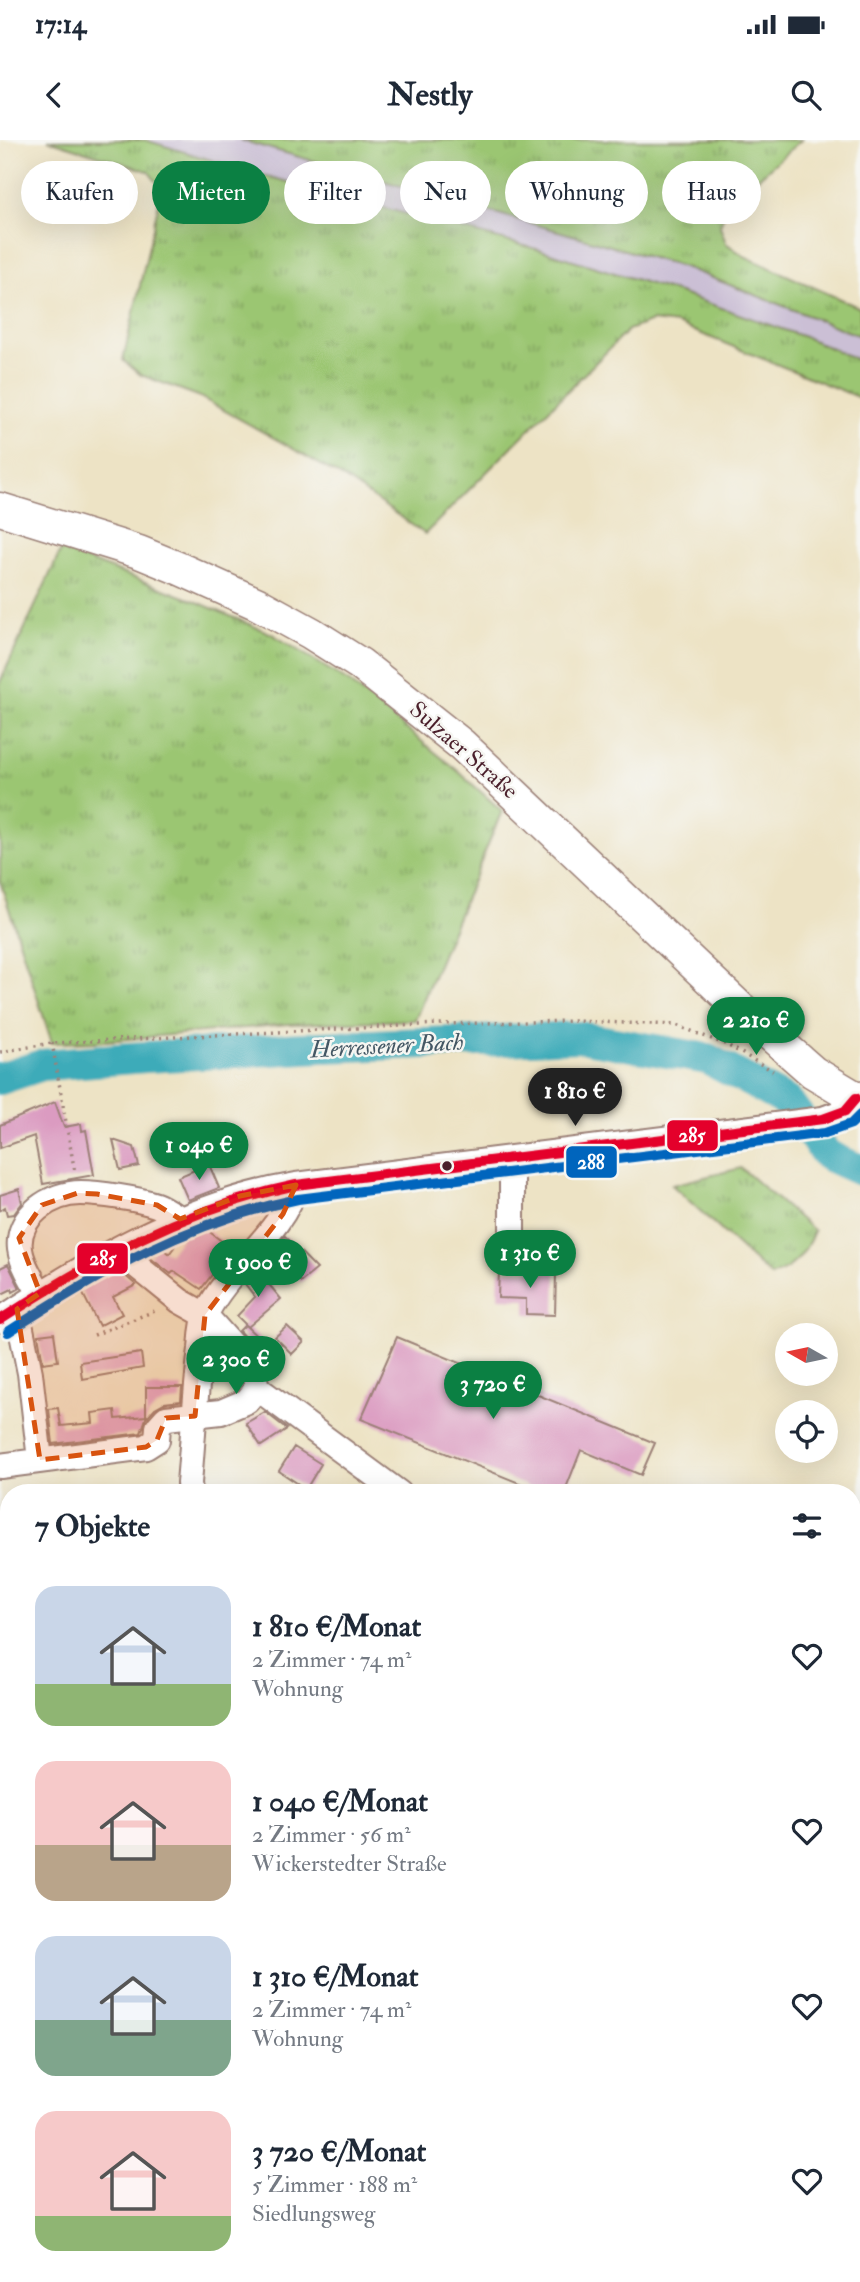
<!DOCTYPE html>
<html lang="de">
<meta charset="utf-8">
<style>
:root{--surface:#fff;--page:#f2f2f3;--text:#1f2937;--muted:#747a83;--accent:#0b8043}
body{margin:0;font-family:"IM FELL Double Pica",serif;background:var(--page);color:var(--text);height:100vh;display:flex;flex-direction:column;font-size:26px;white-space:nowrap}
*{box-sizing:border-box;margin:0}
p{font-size:23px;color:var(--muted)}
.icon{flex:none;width:38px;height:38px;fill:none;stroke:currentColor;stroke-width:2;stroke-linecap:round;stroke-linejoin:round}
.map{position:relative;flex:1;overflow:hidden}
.details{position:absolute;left:0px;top:1344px;width:861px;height:798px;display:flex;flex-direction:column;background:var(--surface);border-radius:28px 28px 0 0;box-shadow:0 7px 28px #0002}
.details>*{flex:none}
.guide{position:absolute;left:21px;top:21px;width:819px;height:63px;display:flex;gap:14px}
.needle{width:46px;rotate:279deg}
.buttons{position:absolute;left:775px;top:1183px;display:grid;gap:14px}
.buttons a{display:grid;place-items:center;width:63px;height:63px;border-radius:50%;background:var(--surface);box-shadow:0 7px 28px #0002;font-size:35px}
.price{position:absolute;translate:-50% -60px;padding:0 16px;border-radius:24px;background:var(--accent);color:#fff;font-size:23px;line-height:46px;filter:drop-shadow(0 2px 4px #0008)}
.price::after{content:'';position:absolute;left:50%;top:42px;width:21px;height:16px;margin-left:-10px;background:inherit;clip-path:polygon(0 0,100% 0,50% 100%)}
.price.selected{background:#222;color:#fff}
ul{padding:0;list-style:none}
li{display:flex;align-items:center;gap:21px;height:175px;padding:0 35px}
li span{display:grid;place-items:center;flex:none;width:196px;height:140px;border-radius:21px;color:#555}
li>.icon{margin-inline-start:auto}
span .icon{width:84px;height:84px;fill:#fffc;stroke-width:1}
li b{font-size:30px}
h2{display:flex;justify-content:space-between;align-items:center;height:84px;padding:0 35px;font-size:30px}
.tag{padding:0 24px;border-radius:32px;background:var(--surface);box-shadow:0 7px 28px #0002;font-size:24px;line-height:63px}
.tag.selected{background:var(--accent);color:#fff}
.status{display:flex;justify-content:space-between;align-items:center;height:49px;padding:0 35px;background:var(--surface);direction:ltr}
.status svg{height:19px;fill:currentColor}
header{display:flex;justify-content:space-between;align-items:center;height:91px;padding:0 35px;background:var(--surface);font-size:32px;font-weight:700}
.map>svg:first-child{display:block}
</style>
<div class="status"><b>17:14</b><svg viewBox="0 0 49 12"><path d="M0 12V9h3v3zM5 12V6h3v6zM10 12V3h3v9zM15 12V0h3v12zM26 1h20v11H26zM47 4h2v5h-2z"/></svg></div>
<header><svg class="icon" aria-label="back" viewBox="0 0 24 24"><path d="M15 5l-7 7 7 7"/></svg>Nestly<svg class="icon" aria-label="search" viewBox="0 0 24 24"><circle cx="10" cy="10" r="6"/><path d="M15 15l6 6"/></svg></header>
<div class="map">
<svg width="860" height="2142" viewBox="0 0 860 2142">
<defs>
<pattern id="grass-tufts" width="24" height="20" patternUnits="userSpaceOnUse" patternTransform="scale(1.75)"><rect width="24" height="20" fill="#9bc672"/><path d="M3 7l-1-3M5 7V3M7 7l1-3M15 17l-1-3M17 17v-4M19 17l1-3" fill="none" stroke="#80a05e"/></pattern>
</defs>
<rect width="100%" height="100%" fill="#f6f6f2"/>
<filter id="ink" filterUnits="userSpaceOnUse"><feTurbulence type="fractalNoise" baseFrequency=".0143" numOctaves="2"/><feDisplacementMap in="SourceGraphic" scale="14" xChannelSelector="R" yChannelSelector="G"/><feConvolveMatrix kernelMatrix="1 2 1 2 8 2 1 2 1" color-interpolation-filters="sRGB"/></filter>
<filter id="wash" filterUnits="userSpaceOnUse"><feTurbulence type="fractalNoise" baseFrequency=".00686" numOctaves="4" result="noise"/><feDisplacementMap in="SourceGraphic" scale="28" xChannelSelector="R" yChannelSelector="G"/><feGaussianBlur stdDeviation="1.57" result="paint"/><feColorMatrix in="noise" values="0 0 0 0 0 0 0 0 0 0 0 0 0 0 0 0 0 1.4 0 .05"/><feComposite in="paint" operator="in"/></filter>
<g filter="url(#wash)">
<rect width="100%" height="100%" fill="#ede3c5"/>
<path fill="#cbbfd5" d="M145 0H240L684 127 860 196V221L810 199 676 152 544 111 251 32Z"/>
<path fill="url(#grass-tufts)" stroke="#72724e" stroke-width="2" d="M48 0H145L251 32 544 111 676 152 810 199 860 221V258L677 184 652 181 628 190 425 394 347 340 281 302 198 256 141 235 123 220 158 66 159 45 148 31Z
M240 0H801L727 66 720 86 726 103 744 116 860 168V196L684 127Z
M61 410 195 461 272 494 349 542 458 631 502 671 415 880 288 884 94 902 52 903 0 741V542Z
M741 1028 814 1091C804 1115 795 1127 771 1136L672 1045Z"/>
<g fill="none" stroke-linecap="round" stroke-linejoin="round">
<path stroke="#3cabb9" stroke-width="32" d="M0 939 42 925 145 917 322 907 579 897 708 919 788 962 827 1015 860 1030"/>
</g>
<g id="blocks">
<path fill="#db9bc1" d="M55 962 64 987 81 984 82 991 86 990 94 1035 43 1044 34 996 0 1008V985Z
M113 1000 134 1007 139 1026 120 1030Z
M209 1024 219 1048 188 1060 178 1037Z
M19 1049 22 1063 14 1074 7 1075 5 1067 0 1070V1055Z
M203 1087 232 1109 201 1149 174 1131 171 1134 149 1117 158 1105 169 1114 184 1094Z
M285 1096 317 1129 301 1142 273 1112Z
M8 1124 20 1148 13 1152 12 1149 0 1155V1128Z
M115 1127 136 1145 113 1157 122 1174 99 1186 80 1148Z
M257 1130 281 1159 248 1187 237 1176 255 1157 245 1144Z
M499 1130 556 1132 555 1175 526 1174V1159L498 1158Z
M245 1185 268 1207 260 1215 239 1191Z
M287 1186 304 1202 292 1214 275 1197Z
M54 1193 58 1221 43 1223 38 1195Z
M397 1197 655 1303 641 1335 581 1310 564 1353H544L361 1279Z
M141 1213 143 1228 82 1239 80 1222Z
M146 1247H182L181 1261 164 1263 155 1268 146 1278 141 1293 53 1304 49 1269 58 1268 61 1286 93 1283 92 1273 115 1270 116 1279 146 1276Z
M265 1272 287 1289 261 1306 246 1283Z
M294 1307 321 1324 306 1349 279 1331Z"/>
</g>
</g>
<g filter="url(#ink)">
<use href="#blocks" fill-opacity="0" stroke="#9c8178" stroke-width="2"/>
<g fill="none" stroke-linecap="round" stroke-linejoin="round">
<g stroke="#9c8178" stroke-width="28">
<path id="minor" d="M512 1019V1113
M117 1110 180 1161 205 1175 253 1229 257 1248 399 1353
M40 1153C32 1140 22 1124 20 1109 16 1076 51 1053 81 1053 99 1053 139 1059 156 1065 164 1068 172 1074 180 1079
M17 1169 30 1233 40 1320
M0 1180C90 1121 187 1063 296 1045L823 979 845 971 856 958
M0 1326 146 1307 157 1300 158 1287 166 1278 221 1272 247 1261 257 1248
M190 1353 189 1343C193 1299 195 1254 201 1209 202 1198 202 1183 207 1172 229 1128 283 1092 296 1045"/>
</g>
<g stroke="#9c8178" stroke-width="35">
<path id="major" d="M0 369 139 412 178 428 258 464 311 493 360 524 462 605 739 867 813 932 860 960"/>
</g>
<path stroke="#9c8178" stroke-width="3.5" stroke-dasharray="2 5" stroke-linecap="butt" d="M52 903 75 1033
M0 912 52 903 440 884 574 881 676 885 727 905 773 931
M94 1195 157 1170
M0 2138 4 2142
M283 2142 284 2133"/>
<use href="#minor" stroke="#fff" stroke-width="24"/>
<use href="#major" stroke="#fff" stroke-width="32"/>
<g stroke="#f6f6f2" stroke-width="16">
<path id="bus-1" d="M0 1180C96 1118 183 1069 296 1045L823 979 845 971 856 958"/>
</g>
<g stroke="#f6f6f2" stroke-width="16">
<path id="bus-2" d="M8 1192C102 1131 187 1082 298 1059L825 993 851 984 860 975"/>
</g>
<use href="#bus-1" stroke="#e4002b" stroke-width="10"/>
<use href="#bus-2" stroke="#0065bd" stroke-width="10"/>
</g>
</g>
<path fill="#d8530f" fill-opacity="0.2" stroke="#d8530f" stroke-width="5" stroke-dasharray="14 9" stroke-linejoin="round" d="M296 1045 283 1074 205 1175 195 1276 166 1278 157 1300 146 1307 40 1320 17 1169 40 1153 19 1098 42 1065 78 1053 97 1054 157 1065 180 1079 240 1056Z"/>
<circle fill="#4a1f2b" stroke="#f6f6f2" stroke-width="2.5" cx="447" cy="1026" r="6"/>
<g text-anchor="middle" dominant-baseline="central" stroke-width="5" stroke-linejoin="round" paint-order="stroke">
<g font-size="23" fill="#4a1f2b" stroke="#f6f6f2">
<text transform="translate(464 610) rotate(41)">Sulzaer Straße</text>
</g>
<g font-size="24" font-style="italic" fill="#445764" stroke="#f6f6f2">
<text transform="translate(387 906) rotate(-3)">Herressener Bach</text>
</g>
</g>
<g stroke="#f6f6f2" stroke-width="2.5">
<rect x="666" y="979" width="53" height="33" rx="7" fill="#e4002b"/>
<rect x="565" y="1005" width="53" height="34" rx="7" fill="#0065bd"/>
<rect x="76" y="1102" width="53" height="33" rx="7" fill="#e4002b"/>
</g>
<g font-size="19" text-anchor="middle" font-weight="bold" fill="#fff">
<text x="692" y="1002">285</text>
<text x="591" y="1029">288</text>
<text x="103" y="1125">285</text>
</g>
</svg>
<div class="buttons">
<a><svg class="needle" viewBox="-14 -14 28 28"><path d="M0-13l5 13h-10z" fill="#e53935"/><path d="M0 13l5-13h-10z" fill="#747a83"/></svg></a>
<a><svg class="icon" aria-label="locate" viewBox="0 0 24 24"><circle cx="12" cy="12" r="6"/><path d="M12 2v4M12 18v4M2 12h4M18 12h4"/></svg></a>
</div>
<b class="price" style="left:756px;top:917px">2 210 €</b>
<b class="price selected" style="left:575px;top:988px">1 810 €</b>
<b class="price" style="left:199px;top:1042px">1 040 €</b>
<b class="price" style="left:530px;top:1150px">1 310 €</b>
<b class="price" style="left:258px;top:1159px">1 900 €</b>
<b class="price" style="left:236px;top:1256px">2 300 €</b>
<b class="price" style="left:493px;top:1281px">3 720 €</b>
<div class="guide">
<a class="tag">Kaufen</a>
<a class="tag selected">Mieten</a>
<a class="tag">Filter</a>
<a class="tag">Neu</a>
<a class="tag">Wohnung</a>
<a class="tag">Haus</a>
</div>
<section class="details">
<h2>7 Objekte<svg class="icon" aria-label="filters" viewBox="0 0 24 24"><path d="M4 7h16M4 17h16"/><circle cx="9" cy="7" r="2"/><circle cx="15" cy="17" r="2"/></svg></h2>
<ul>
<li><span style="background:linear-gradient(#c9d6e8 70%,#8fb573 0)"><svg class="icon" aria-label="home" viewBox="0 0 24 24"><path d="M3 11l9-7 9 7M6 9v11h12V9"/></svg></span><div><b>1 810 €/Monat</b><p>2 Zimmer · 74 m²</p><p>Wohnung</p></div><svg class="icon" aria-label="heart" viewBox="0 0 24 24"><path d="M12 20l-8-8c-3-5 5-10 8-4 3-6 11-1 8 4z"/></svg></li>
<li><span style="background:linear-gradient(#f6c9c9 60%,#b9a48a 0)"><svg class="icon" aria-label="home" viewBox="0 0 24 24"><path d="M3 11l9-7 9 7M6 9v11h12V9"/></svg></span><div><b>1 040 €/Monat</b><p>2 Zimmer · 56 m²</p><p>Wickerstedter Straße</p></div><svg class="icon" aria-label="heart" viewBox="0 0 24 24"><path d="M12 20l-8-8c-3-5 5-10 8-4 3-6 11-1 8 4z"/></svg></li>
<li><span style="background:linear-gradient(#c9d6e8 60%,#7fa58c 0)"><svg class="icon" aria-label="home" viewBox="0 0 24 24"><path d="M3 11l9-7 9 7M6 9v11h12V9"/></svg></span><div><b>1 310 €/Monat</b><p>2 Zimmer · 74 m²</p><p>Wohnung</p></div><svg class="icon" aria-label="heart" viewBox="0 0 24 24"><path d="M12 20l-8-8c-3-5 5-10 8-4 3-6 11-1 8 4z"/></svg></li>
<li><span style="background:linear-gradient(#f6c9c9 75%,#8fb573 0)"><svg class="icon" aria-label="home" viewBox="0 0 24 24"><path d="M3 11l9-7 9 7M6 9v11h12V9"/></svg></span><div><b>3 720 €/Monat</b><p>5 Zimmer · 188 m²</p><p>Siedlungsweg</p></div><svg class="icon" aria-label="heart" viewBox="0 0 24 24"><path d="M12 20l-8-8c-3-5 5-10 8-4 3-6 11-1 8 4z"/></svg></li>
</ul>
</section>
</div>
